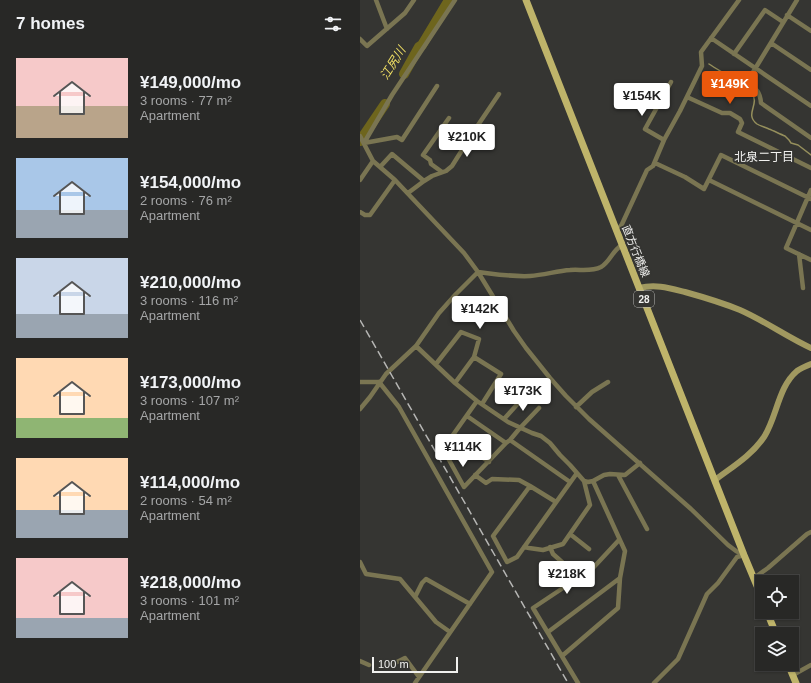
<!DOCTYPE html>
<meta charset="utf-8">
<style>
:root{--surface:#282826;--page:#343432;--text:#f1f3f6;--muted:#a5a6a7;--line:#444443;--accent:#ea580c}
body{margin:0;font-family:Helvetica,"Noto Sans JP",sans-serif;background:var(--page);color:var(--text);height:100vh;display:flex;flex-direction:column;font-size:15px;white-space:nowrap}
*{box-sizing:border-box;margin:0}
p{font-size:13px;color:var(--muted)}
.icon{flex:none;width:22px;height:22px;fill:none;stroke:currentColor;stroke-width:2;stroke-linecap:round;stroke-linejoin:round}
.map{position:relative;flex:1;overflow:hidden}
.details{display:flex;flex-direction:column;background:var(--surface);width:360px}
.details>*{flex:none}
.buttons{position:absolute;left:395px;top:575px;display:grid;gap:8px}
.buttons a{display:grid;place-items:center;width:44px;height:44px;border-radius:0px;background:var(--surface);box-shadow:0 1px 3px #0004,0 0 0 1px var(--line);font-size:20px}
.scale{position:absolute;left:12px;bottom:10px;width:86px;box-sizing:border-box;padding-left:4px;border:2px solid #f1f1ef;border-top:0;font-size:11px;line-height:14px;white-space:nowrap;color:#f1f1ef;-webkit-text-stroke:3px #353532;paint-order:stroke}
.price{position:absolute;translate:-50% -34px;padding:0 9px;border-radius:4px;background:#fff;color:#222;font-size:13px;line-height:26px;filter:drop-shadow(0 1px 2px #0008)}
.price::after{content:'';position:absolute;left:50%;top:24px;width:12px;height:9px;margin-left:-6px;background:inherit;clip-path:polygon(0 0,100% 0,50% 100%)}
.price.on{background:var(--accent);color:#fff}
ul{padding:0;list-style:none}
li{display:flex;align-items:center;gap:12px;height:100px;padding:0 16px}
li span{display:grid;place-items:center;flex:none;width:112px;height:80px;border-radius:0px;color:#555}
li>.icon{margin-inline-start:auto}
span .icon{width:48px;height:48px;fill:#fffc;stroke-width:1}
li b{font-size:17px}
h2{display:flex;justify-content:space-between;align-items:center;height:48px;padding:0 16px;font-size:17px}
main{display:flex;flex:1;min-height:0}
.map>svg:first-child{display:block}
</style>
<main>
<section class="details">
<h2>7 homes<svg class="icon" aria-label="filters" viewBox="0 0 24 24"><path d="M4 7h16M4 17h16"/><circle cx="9" cy="7" r="2"/><circle cx="15" cy="17" r="2"/></svg></h2>
<ul>
<li><span style="background:linear-gradient(#f6c9c9 60%,#b9a48a 0)"><svg class="icon" aria-label="home" viewBox="0 0 24 24"><path d="M3 11l9-7 9 7M6 9v11h12V9"/></svg></span><div><b>¥149,000/mo</b><p>3 rooms · 77 m²</p><p>Apartment</p></div></li>
<li><span style="background:linear-gradient(#a9c7e8 65%,#9aa5b1 0)"><svg class="icon" aria-label="home" viewBox="0 0 24 24"><path d="M3 11l9-7 9 7M6 9v11h12V9"/></svg></span><div><b>¥154,000/mo</b><p>2 rooms · 76 m²</p><p>Apartment</p></div></li>
<li><span style="background:linear-gradient(#c9d6e8 70%,#9aa5b1 0)"><svg class="icon" aria-label="home" viewBox="0 0 24 24"><path d="M3 11l9-7 9 7M6 9v11h12V9"/></svg></span><div><b>¥210,000/mo</b><p>3 rooms · 116 m²</p><p>Apartment</p></div></li>
<li><span style="background:linear-gradient(#ffd9b3 75%,#8fb573 0)"><svg class="icon" aria-label="home" viewBox="0 0 24 24"><path d="M3 11l9-7 9 7M6 9v11h12V9"/></svg></span><div><b>¥173,000/mo</b><p>3 rooms · 107 m²</p><p>Apartment</p></div></li>
<li><span style="background:linear-gradient(#ffd9b3 65%,#9aa5b1 0)"><svg class="icon" aria-label="home" viewBox="0 0 24 24"><path d="M3 11l9-7 9 7M6 9v11h12V9"/></svg></span><div><b>¥114,000/mo</b><p>2 rooms · 54 m²</p><p>Apartment</p></div></li>
<li><span style="background:linear-gradient(#f6c9c9 75%,#9aa5b1 0)"><svg class="icon" aria-label="home" viewBox="0 0 24 24"><path d="M3 11l9-7 9 7M6 9v11h12V9"/></svg></span><div><b>¥218,000/mo</b><p>3 rooms · 101 m²</p><p>Apartment</p></div></li>
</ul>
</section>
<div class="map">
<svg width="451" height="683" viewBox="0 0 451 683">
<rect width="100%" height="100%" fill="#353532"/>
<g fill="none" stroke-linecap="round" stroke-linejoin="round">
<path stroke="#958f5c" stroke-width="1.5" d="M349 64C359 71 385 84 392 93 400 105 384 114 397 124 400 126 405 127 409 129 414 131 420 134 425 136L429 140 431 143 438 145 451 155"/>
<path stroke="#6e651d" stroke-width="10" d="M44 74 59 47 62 45 89 0
M0 141 25 104"/>
<path stroke="#7a7552" stroke-width="4.5" d="M16 0 27 29
M437 0 387 82C396 89 400 91 401 103L451 138
M427 15 451 31
M351 38 451 106
M0 39 7 46 45 13 54 0
M411 43 451 70
M374 54 405 10 423 22
M327 97 362 113H370L380 119 382 123 378 132 451 168
M0 136 13 161 35 180 104 253 118 272 154 331 166 348 190 378 206 396 229 419 331 509 368 545 376 551 384 555
M304 140 285 129 311 82
M4 143 32 95 95 0
M4 143 37 137 42 140 77 86
M295 163 325 177 344 189 361 155 451 199
M20 167 32 154 64 181
M82 172 71 164 70 160 63 155 89 118
M0 180 13 161
M349 180 451 230
M451 190 426 248 451 260
M48 193 64 181 72 176 86 171 92 166 114 131 139 94
M0 212 5 215H10L35 180
M256 229 260 227 262 224 287 170 293 166 304 140 320 111 342 66 341 52 379 0
M439 254 443 288
M118 272C135 274 153 277 170 276 184 275 197 271 210 270 220 269 231 272 241 267 250 262 252 251 262 245
M56 346 95 383 117 401 148 422 172 433 181 436 190 443 200 455 210 465 224 481 228 482 233 481 244 475 250 474 265 475 280 463
M114 357 141 374 122 404
M76 364 101 332 119 339 114 357 95 383
M0 382H19
M19 382 39 407 132 572 55 683
M117 401 83 449 104 487 146 443 150 440 160 428 179 408
M216 407 232 392 248 382
M0 409 10 397 26 374 56 346 79 313 96 294 118 272
M107 416 146 443
M144 419 162 399
M92 437 129 462
M150 440 210 482
M115 475 126 483 132 479 159 480 170 486 133 536 147 562 157 557 217 473
M258 475 287 529
M170 486 196 502
M210 534 229 549
M164 547 169 548 183 550 203 544 230 505 224 481
M190 547 193 554 202 562
M0 562 6 574 40 579 76 622 90 632
M394 578 408 568 447 534 451 532
M55 597 62 583 66 579 110 604
M188 632 260 578
M202 656 258 608 260 578 265 551 233 481
M0 661 9 665
M31 665 45 658 59 677
M433 675 451 665
M218 683 173 608 233 568 259 540
M294 683 318 659 347 594 358 583 377 557 384 555"/>
<path stroke="#a19960" stroke-width="6" d="M279 288C296 284 309 288 325 292 343 297 363 303 380 310 405 321 427 337 451 348
M355 480C372 467 391 456 404 437 417 417 418 387 437 371 441 368 446 366 451 364"/>
<path stroke="#bfb46a" stroke-width="7" d="M166 0 384 555 402 598
M407 612 416 634
M428 664 436 683"/>
<path stroke="#b6b6b4" stroke-width="1.5" stroke-dasharray="8 4" stroke-linecap="butt" d="M0 320 208 683"/>
</g>
<g text-anchor="middle" dominant-baseline="central" stroke-width="4" stroke-linejoin="round" paint-order="stroke">
<rect fill="#353532" stroke="#b9b9b6" stroke-width="1" x="274" y="291" width="20" height="16" rx="3"/>
<g font-size="10" font-weight="bold" fill="#f1f1ef">
<text x="284" y="299">28</text>
</g>
<g font-size="11" fill="#f1f1ef" stroke="#353532">
<text transform="translate(276 251) rotate(68)">直方行橋線</text>
</g>
<g font-size="12" font-style="italic" fill="#efde63" stroke="#353532">
<text transform="translate(33 63) rotate(-58)">江尻川</text>
</g>
<g font-size="12" fill="#f1f1ef" stroke="#353532">
<text x="404" y="157">北泉二丁目</text>
</g>
</g>
</svg>
<div class="buttons">
<a><svg class="icon" aria-label="locate" viewBox="0 0 24 24"><circle cx="12" cy="12" r="6"/><path d="M12 2v4M12 18v4M2 12h4M18 12h4"/></svg></a>
<a><svg class="icon" aria-label="layers" viewBox="0 0 24 24"><path d="M12 4l9 5-9 5-9-5zM3 14l9 5 9-5"/></svg></a>
</div>
<div class="scale">100 m</div>
<b class="price on" style="left:370px;top:105px">¥149K</b>
<b class="price" style="left:282px;top:117px">¥154K</b>
<b class="price" style="left:107px;top:158px">¥210K</b>
<b class="price" style="left:120px;top:330px">¥142K</b>
<b class="price" style="left:163px;top:412px">¥173K</b>
<b class="price" style="left:103px;top:468px">¥114K</b>
<b class="price" style="left:207px;top:595px">¥218K</b>
</div>
</main>
